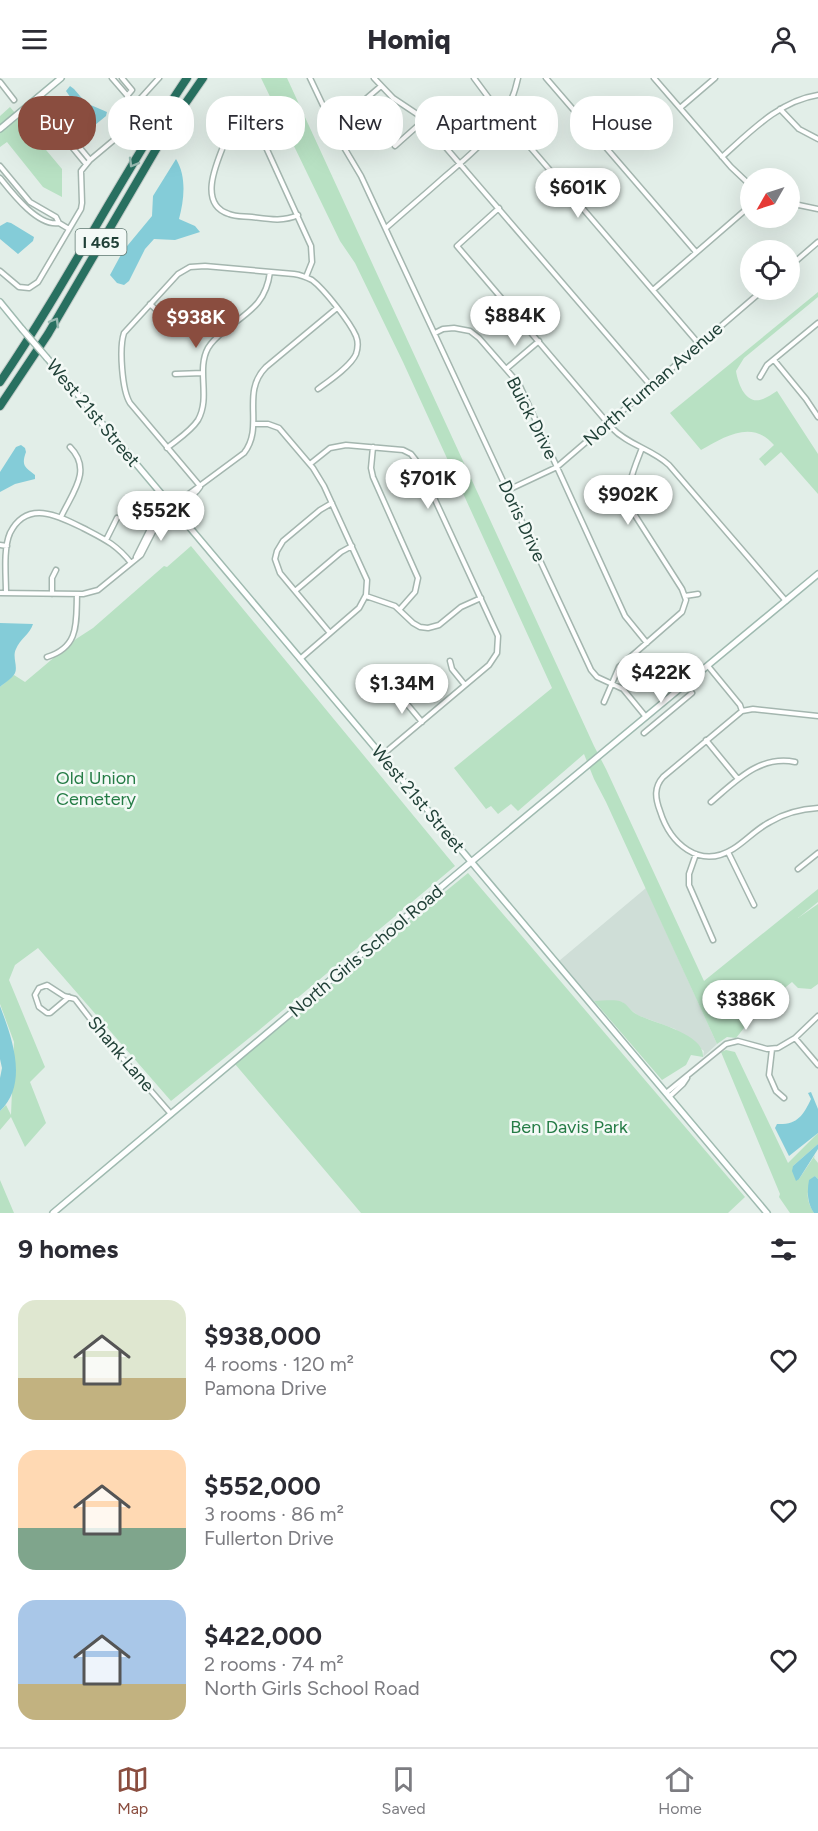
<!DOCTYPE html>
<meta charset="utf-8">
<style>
:root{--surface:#fff;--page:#f2f2f3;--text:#2b2b33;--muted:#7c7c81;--line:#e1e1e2;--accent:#8a4d3f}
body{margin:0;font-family:Figtree,sans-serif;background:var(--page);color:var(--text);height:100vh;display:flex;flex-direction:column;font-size:22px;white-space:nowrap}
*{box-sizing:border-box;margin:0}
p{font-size:20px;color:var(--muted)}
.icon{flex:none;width:33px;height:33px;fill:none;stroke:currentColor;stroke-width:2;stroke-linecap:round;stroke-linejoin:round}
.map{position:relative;height:1135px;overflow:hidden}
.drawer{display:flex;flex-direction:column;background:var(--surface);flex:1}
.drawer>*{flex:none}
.top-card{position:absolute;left:18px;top:18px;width:783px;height:54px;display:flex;gap:12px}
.needle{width:39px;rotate:231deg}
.controls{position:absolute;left:740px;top:90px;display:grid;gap:12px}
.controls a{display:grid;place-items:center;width:60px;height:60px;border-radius:50%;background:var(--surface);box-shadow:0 6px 24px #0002;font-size:30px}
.price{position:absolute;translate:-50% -51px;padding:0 14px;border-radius:21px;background:#fff;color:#222;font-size:20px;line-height:39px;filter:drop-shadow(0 2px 3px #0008)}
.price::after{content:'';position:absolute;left:50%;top:36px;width:18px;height:14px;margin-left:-9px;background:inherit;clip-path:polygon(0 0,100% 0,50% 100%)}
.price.selected{background:var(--accent);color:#fff}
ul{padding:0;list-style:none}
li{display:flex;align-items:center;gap:18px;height:150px;padding:0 18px}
li span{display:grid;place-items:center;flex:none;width:168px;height:120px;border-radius:18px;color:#555}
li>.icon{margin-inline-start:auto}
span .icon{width:72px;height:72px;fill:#fffc;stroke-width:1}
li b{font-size:26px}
h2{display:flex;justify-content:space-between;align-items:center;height:72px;padding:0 18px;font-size:26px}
.pill{padding:0 21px;border-radius:24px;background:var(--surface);box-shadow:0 6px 24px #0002;font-size:21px;line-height:54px}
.pill.selected{background:var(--accent);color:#fff}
header{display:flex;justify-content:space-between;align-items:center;height:78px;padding:0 18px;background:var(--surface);font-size:27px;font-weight:800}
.menu{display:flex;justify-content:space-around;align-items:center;height:84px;border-top:2px solid var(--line);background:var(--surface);font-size:16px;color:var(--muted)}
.menu a{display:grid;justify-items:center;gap:3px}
.menu .selected{color:var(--accent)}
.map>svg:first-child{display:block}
</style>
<header><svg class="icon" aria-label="menu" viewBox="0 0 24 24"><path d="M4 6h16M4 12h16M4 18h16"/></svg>Homiq<svg class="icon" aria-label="person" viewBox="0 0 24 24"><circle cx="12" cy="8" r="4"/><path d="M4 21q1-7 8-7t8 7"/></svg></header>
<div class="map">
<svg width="818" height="1135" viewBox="0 0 818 1135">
<rect width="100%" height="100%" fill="#e2eee8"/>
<path fill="#cfded7" d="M646 810 717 966 703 979 704 973 675 951 637 937 622 924 592 923 559 883Z"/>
<path fill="#b8e1c3" d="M261 0H287L594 668 606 691 704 903 818 811V824L798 840 818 826V906L811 911 798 910 792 904 746 941 748 945 736 960 727 959 717 966 606 724 594 701 584 676 518 733 511 726 498 736 491 728 486 731 454 690 552 610 403 284 355 185 340 163Z
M10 29 62 91V119L43 109 7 64 0 69V38Z
M818 214V219L744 280 736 293C738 306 746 328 763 321 768 319 772 316 777 313L818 376V416L781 374 765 388 759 381 774 367C752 341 724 359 701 372L670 335Z
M191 468 455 788 258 953 171 1023 38 870 15 887 9 902 45 989 30 1004 46 1045 25 1069 11 1039 0 1052V1033L6 1027 11 1037 14 964 0 926V609L14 597 25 604 76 561 93 550 164 488 167 489Z
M468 795 745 1119 728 1135H361L235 986Z
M594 923C602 923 615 921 622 924 627 926 631 933 636 936 652 945 705 955 703 979L691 977 686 987 662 1002Z
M726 972 735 974 788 1085 818 1055V1066L793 1088 799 1101 815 1077 814 1080 818 1085V1101L815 1098C806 1112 805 1121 814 1135H790L779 1119 780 1116 721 974Z
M0 1102 14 1135H0Z"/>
<path fill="#84ccd8" d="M70 8 74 11 86 25 107 34 106 38 95 47H92L88 45 66 13Z
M176 81C187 99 184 122 179 141L195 148 200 154 175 162 154 161 145 171 129 203 124 207 117 205 110 197 123 173 152 138 153 118Z
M7 144 11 145 34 159 33 163 18 176 0 161V148Z
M21 367 25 370 26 374C21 388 25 389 35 397V401L15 406 0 414V394L16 369Z
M0 545 33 546C30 556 20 561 16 571 12 579 18 588 15 595 12 601 4 605 0 609Z
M0 928C12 960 29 1005 0 1033V1000L2 990 0 981Z
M811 1014 818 1031V1055L789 1078 775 1050 777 1046C797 1047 803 1038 811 1021L808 1015Z
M818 1066V1071L799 1101 796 1103 792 1093 793 1088Z
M815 1098 818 1101V1135H814C807 1125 807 1113 809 1102Z"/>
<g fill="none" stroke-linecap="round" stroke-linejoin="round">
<g stroke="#a4b6af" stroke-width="7">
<path id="street" d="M112 0 131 22 136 26
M122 0 132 12 127 18
M310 0 339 61 361 98 591 592 597 599 623 611 646 639
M374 0 393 20 417 36 651 308
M474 0 494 27 699 266
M546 0 696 174
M654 0 731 89 750 107
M0 4 14 22
M38 19 90 82
M34 23 86 86
M680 30 715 0
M780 31 799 51 818 61
M331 46 346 38 381 8
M395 68 423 43
M722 79C750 54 779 23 818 17
M0 88 30 124 56 139 59 145 69 151
M0 100C12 115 38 149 59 145
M789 125 818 131
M499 130 457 168 612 350C628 367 652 371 669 387L786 523
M298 137C283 144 268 141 252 139 244 138 236 139 229 136 194 125 221 76 229 54 237 42 250 41 258 53L259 54 311 168 312 184 306 199
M386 150C404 134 423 118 442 101 477 71 508 48 518 0
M789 189 818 164
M0 193 19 209 29 210 38 204 81 131 82 125 81 93 90 82 127 51 139 22 159 0
M653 212 750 128
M150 226 166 241
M221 237 230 248
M435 255 443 251 454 250 470 253 479 260 519 306 625 538 647 565
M774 282 806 321 818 339
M506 291 539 263
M175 296 203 295
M760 299 767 287 818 245
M254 346H268L279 350 313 390 324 408 367 502 366 517 359 530 300 581
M373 369 371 390 373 399 418 500 415 514 400 531
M167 370C178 361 191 353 198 342 211 319 196 292 208 270 212 263 218 258 224 253 248 234 266 226 270 194
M310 386 330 370 346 367 403 372 411 376 418 385 498 558 497 575 489 587 381 678
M200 408 130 325C122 312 119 270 124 255L178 196 190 189 205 188 294 196C301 197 306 199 312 202 324 211 350 244 356 258 358 263 358 270 356 276 351 288 329 303 318 311
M508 412 557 389 763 212
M171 429 244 375C265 348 240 315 266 289L337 230
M175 433 197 413 200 409
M61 439C72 415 93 392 70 369
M106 462 117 440
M0 467 7 468
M136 479 155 441 169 426
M295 513 341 474 352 468
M0 515 83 516 98 512 141 477 160 440 172 430
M6 515C6 498 3 471 10 455 27 421 59 438 83 450 104 461 116 466 131 485
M52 516V500L56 492
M366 518 395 528 413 545 420 549 428 550 439 547 461 529 481 520
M685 518 698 516
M330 555 280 495 275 481 277 473 283 463 320 432 332 425
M47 579C80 569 76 544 77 516
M450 583 452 591 465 607
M708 588 740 627 742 633
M405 619 407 626 422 644
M604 624 619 589 682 534 686 522 682 511 631 431C625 409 634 391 642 370
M818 638 753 631 742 633 663 699C654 709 655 720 660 733 670 765 699 792 733 771 746 763 756 751 770 744 785 735 801 731 818 730
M644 655 692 615
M706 662 738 701
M711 724C736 703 759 677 795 684
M728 774 754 827
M696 776 689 796V807L713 862
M798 791 818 775
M69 919 50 935H47L39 929 35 917 39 910 47 907 64 918 75 921 105 960 171 1036
M795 960 818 987
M772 971 769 997 776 1013 784 1020
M666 1015 726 966 738 963 767 971 778 970 795 960 818 938
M669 1019 683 1006 687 1000"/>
</g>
<g stroke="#9fbab0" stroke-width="8">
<path id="secondary" d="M0 51 61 0
M0 224 22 251
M47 280 767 1135
M53 1135 471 784 818 496"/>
</g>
<g stroke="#c1cac7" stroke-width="10">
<path id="highway" d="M0 304C67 206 120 99 187 0
M0 328 48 256 169 49 203 0"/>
</g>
<use href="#street" stroke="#fff" stroke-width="4"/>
<use href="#secondary" stroke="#fff" stroke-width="5"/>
<use href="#highway" stroke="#287060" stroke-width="8"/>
<g stroke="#9fbab0" stroke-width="8" stroke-linecap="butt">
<path id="secondary-bridge" d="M22 251 47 280"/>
</g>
<use href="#secondary-bridge" stroke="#fff" stroke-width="5"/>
</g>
<defs><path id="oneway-chevron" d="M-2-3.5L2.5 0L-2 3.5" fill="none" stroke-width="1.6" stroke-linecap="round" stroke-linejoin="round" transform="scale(1.5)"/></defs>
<g stroke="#98bbb2">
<use href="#oneway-chevron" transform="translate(133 85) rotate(120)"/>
<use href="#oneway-chevron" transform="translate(55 244) rotate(-60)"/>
</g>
<g text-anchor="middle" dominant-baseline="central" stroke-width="5" stroke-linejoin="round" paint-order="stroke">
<rect fill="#f3f9f6" stroke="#5f7870" stroke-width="1.5" x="75.5" y="151" width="51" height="26" rx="4.5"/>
<g font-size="16" font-weight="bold" fill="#204037">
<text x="101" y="164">I 465</text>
</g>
<g font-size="18" fill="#204037" stroke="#f3f9f6">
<text transform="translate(653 306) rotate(-41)">North Furman Avenue</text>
<text transform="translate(93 335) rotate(50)">West 21st Street</text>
<text transform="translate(532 340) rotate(63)">Buick Drive</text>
<text transform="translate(522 443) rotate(65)">Doris Drive</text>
<text transform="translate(418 721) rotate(50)">West 21st Street</text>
<text transform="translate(366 873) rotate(-40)">North Girls School Road</text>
<text transform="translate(121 976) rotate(50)">Shank Lane</text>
</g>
<g font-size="18" fill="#257c46" stroke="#f3f9f6">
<text x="96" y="700">Old Union<tspan x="96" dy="21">Cemetery</tspan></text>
<text x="569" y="1049">Ben Davis Park</text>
</g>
</g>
</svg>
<div class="controls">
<a><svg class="needle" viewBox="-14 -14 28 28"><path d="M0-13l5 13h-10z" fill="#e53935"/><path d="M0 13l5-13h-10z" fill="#7c7c81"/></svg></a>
<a><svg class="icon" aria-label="locate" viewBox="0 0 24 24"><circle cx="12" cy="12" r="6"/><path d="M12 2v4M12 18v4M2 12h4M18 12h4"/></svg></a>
</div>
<b class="price" style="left:578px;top:141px">$601K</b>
<b class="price" style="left:515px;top:269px">$884K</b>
<b class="price selected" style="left:196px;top:271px">$938K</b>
<b class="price" style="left:428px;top:432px">$701K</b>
<b class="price" style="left:628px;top:448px">$902K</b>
<b class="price" style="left:161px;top:464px">$552K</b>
<b class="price" style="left:661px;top:626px">$422K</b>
<b class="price" style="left:402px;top:637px">$1.34M</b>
<b class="price" style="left:746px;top:953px">$386K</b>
<div class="top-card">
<a class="pill selected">Buy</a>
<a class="pill">Rent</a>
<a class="pill">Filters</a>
<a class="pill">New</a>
<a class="pill">Apartment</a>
<a class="pill">House</a>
</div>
</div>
<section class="drawer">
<h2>9 homes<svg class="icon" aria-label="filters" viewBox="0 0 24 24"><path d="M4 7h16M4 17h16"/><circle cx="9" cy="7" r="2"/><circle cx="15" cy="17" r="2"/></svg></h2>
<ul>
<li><span style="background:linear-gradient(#dfe7d0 65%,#c2b280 0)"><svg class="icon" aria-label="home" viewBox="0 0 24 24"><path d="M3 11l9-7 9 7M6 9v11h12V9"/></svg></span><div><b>$938,000</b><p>4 rooms · 120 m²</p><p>Pamona Drive</p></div><svg class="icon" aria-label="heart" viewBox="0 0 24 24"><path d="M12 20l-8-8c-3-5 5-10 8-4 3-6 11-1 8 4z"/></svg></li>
<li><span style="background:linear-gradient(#ffd9b3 65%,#7fa58c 0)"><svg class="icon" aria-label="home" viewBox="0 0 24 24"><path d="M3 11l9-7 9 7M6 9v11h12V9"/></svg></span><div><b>$552,000</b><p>3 rooms · 86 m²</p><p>Fullerton Drive</p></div><svg class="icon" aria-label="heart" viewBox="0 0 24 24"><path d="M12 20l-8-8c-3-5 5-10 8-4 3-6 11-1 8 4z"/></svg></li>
<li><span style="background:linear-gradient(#a9c7e8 70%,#c2b280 0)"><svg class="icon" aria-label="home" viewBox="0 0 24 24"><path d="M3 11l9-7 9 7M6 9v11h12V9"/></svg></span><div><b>$422,000</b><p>2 rooms · 74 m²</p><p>North Girls School Road</p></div><svg class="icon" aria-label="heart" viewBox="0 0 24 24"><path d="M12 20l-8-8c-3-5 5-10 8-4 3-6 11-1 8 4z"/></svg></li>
</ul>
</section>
<nav class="menu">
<a class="selected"><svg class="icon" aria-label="map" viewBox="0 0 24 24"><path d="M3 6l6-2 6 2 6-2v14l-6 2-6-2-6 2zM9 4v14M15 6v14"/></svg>Map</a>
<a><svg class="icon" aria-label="saved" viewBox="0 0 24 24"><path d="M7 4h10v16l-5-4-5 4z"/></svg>Saved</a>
<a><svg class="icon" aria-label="home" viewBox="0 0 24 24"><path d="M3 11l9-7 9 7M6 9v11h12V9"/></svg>Home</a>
</nav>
